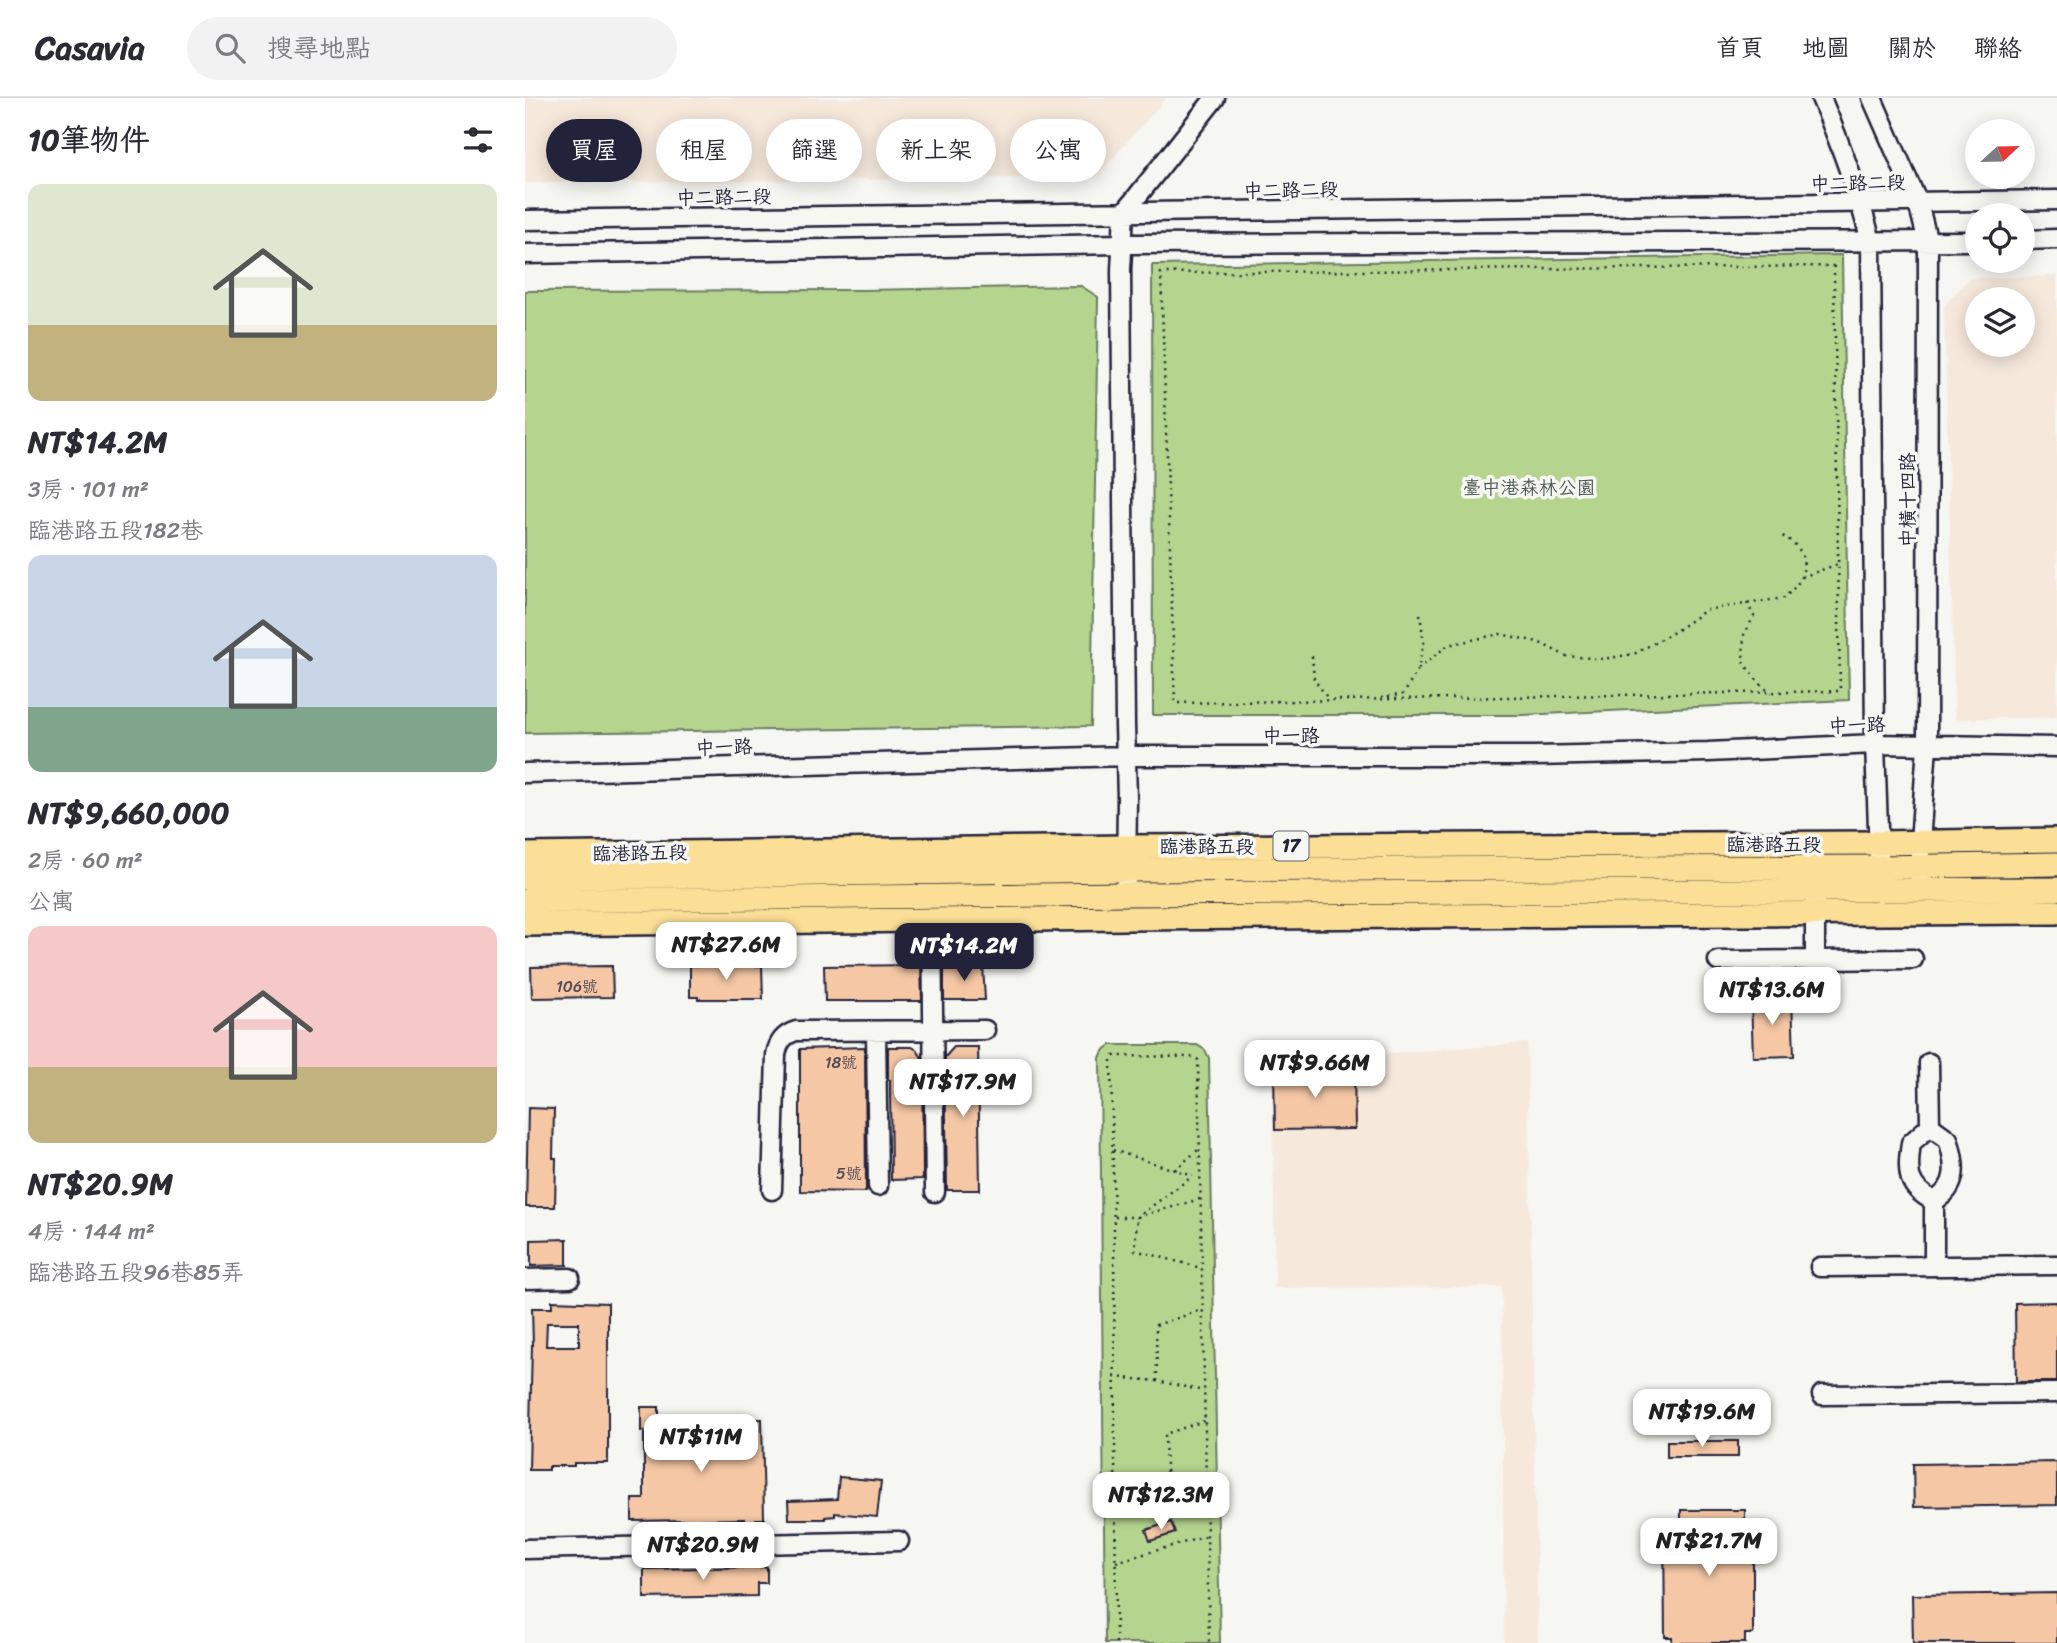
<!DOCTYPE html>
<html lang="zh-TW">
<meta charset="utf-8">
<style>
:root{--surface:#fff;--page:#f2f2f3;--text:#2b2b33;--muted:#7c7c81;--line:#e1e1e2;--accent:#22223b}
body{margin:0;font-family:Sriracha,"LXGW WenKai TC",sans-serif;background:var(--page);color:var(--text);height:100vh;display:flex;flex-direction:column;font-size:26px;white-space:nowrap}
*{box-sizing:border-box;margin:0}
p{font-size:23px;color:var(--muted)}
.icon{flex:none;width:38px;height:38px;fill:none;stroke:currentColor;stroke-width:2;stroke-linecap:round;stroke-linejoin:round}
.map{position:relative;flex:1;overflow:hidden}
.details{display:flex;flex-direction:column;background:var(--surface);width:525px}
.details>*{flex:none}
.banner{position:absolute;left:21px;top:21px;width:665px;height:63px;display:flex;gap:14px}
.needle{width:46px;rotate:68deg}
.fabs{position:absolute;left:1440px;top:21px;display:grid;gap:14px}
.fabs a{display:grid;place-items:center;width:70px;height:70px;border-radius:50%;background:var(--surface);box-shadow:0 4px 18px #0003;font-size:35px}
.price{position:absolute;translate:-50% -60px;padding:0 16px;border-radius:14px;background:#fff;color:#222;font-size:23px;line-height:46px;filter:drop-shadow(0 2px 4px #0008)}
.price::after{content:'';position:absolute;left:50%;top:42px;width:21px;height:16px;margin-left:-10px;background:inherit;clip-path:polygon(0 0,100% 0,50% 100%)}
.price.on{background:var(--accent);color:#fff}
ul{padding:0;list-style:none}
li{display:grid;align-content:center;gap:14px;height:371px;padding:0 28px}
li span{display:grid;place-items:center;height:217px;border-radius:14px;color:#555}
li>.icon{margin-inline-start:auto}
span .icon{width:126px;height:126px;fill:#fffc;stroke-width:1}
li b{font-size:30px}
h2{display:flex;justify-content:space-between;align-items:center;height:84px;padding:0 28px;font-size:30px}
.tag{padding:0 24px;border-radius:32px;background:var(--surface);box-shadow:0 4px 18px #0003;font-size:24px;line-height:63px}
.tag.on{background:var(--accent);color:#fff}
header{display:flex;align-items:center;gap:42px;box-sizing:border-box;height:98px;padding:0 35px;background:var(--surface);border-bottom:2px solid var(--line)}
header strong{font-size:33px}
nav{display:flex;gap:38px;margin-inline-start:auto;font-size:24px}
.search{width:490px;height:63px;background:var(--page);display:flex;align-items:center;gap:18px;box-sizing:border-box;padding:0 24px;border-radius:38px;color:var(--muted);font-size:26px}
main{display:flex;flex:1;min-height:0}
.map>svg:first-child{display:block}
</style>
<header>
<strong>Casavia</strong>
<div class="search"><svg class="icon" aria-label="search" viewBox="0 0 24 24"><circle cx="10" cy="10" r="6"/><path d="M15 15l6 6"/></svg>搜尋地點</div>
<nav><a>首頁</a><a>地圖</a><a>關於</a><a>聯絡</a></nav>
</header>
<main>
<section class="details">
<h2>10筆物件<svg class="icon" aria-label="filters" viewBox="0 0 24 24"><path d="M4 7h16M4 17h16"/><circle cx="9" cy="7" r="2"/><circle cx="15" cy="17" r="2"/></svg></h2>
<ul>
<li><span style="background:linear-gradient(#dfe7d0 65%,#c2b280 0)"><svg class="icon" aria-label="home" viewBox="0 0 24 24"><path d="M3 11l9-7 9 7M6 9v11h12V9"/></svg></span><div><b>NT$14.2M</b><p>3房 · 101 m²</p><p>臨港路五段182巷</p></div></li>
<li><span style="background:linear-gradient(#c9d6e8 70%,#7fa58c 0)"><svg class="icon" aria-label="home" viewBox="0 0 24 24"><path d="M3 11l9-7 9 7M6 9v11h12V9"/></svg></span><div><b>NT$9,660,000</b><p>2房 · 60 m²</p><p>公寓</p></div></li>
<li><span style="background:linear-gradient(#f6c9c9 65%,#c2b280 0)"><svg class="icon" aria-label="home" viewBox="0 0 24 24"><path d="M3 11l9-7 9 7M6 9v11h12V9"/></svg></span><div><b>NT$20.9M</b><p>4房 · 144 m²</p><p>臨港路五段96巷85弄</p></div></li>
</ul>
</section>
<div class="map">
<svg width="1532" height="1545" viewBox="0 0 1532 1545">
<rect width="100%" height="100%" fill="#f6f6f2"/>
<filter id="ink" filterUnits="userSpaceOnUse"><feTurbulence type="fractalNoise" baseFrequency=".0143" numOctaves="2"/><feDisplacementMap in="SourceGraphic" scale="14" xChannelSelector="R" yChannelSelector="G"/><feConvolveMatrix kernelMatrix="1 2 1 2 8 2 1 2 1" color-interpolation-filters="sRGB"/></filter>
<g filter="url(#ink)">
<path fill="#f6e8db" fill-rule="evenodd" d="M0 0H641L571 79 0 85Z
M1532 178V619L1430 621 1419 208 1444 180ZM1498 201V247H1452V201Z
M1002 945 1013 1545H979L977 1189 750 1190 747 964Z"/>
<path fill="#b5d58e" stroke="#6c7c64" stroke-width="2" d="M1317 157 1324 602 997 617H628L627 167Z
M556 188 573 199 566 628 0 635V193L339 192Z
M586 947H672L680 952 684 960 695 1545H580L575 960 578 953Z"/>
<path fill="#f5c7a5" stroke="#22223b" stroke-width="2" fill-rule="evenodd" d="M165 867 237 868 238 901H173V899H165Z
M396 867 397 903H300L299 868Z
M419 867H458L460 902H419Z
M87 868 88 899 7 900 6 869Z
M1267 899 1269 958 1228 959 1226 900Z
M340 949 341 1094 275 1093V951Z
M363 949H387L392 952 397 960 398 1081 366 1082 365 982H363Z
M429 949H453L455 1092H422L420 959Z
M829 971 830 1031 750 1032 749 973Z
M3 1010 29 1011 28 1060H31L30 1109H1Z
M42 1141V1167L6 1168V1142Z
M27 1203 83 1205V1365H49V1368H24V1372H4L7 1247H8L7 1210H27ZM22 1225H54V1248H21Z
M1532 1204V1284H1491L1490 1205Z
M116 1309H134V1333H143V1337H160V1341H209V1321H237L239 1421H231L230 1424H220V1421L107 1423V1401H119V1333H116Z
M1142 1343H1213V1359H1142Z
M1532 1364V1407L1389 1409 1388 1366Z
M314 1379 356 1383 352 1419 310 1415V1418L300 1419V1421H264L263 1403 312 1401Z
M1156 1412H1220V1427H1228V1536H1220V1545H1147V1539H1140L1139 1431H1156Z
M646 1424 650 1435 625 1443 621 1432Z
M242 1469V1485H232V1498L119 1500V1471Z
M1532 1495V1545H1388L1387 1497Z"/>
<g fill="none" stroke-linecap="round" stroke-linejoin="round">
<g stroke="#22223b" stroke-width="23">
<path id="minor" d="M1296 0C1316 47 1333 94 1346 143L1350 646 1354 758
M1347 0 1393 105 1403 144 1402 648 1395 745V781
M0 122 1532 102
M1498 142 1532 141
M0 156 597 146 1452 143
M0 675 601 658H1010L1183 654 1350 646 1532 649
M601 785 602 700 600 627 596 172 599 115 690 0
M407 822 410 1094
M1193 863 1388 861
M1290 875V805
M351 933 353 1088
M1404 965 1405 1028 1386 1045C1382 1074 1381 1089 1409 1103
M1405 1028 1423 1041C1431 1066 1434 1089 1409 1103
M247 1092 251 957C253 945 258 937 271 933L460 932
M1409 1103V1168
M1295 1169 1532 1167
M0 1181 45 1180
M1297 1297 1532 1295
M0 1451 374 1443"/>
</g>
<g stroke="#22223b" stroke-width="28">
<path id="major" d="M0 757 601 749 1354 745 1532 742
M0 780 601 772 1354 769 1532 766
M0 803 601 796 1532 791
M0 826 601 820 1532 814"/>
</g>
<path stroke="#22223b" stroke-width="2.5" stroke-dasharray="2 5" stroke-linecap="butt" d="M1309 168 1315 593 650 605 636 175Z
M1277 479 1313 466
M1222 505 1229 518 1219 537 1218 564 1235 586 1246 595
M895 516 899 545 893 571 923 547 975 536 1013 544 1041 558 1078 561 1109 556 1149 534 1181 512 1259 500C1265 494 1275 485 1277 477 1283 456 1271 444 1253 436
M787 558 789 581 804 602
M856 600 879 596 893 571
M588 1052 668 1078
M650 1072 674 1051
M675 1101 612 1119 610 1152 676 1170
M590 1119H612L668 1078
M589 1279 632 1283 679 1293
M632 1283 631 1227 677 1212
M679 1323 640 1336 642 1400 681 1414
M591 1464 682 1438
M591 1545 589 1133 586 961 589 958 670 959 673 962 684 1545"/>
<use href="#minor" stroke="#f6f6f2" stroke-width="18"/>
<use href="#major" stroke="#fbdf96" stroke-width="23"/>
</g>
</g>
<g text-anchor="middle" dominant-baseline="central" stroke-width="7" stroke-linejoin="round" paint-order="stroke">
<g font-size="16" fill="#574b56">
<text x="52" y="888">106號</text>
<text x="316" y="964">18號</text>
<text x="324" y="1075">5號</text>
</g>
<rect fill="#f6f6f2" stroke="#626272" stroke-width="2" x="748.5" y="733.5" width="35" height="29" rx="5"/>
<g font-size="18" font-weight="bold" fill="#22223b">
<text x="766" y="748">17</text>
</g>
<g font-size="19" fill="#22223b" stroke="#f6f6f2">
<text transform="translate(1333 85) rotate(-1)">中二路二段</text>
<text transform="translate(766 92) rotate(-1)">中二路二段</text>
<text transform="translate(199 99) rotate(-1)">中二路二段</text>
<text transform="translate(1382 402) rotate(-90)">中橫十四路</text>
<text transform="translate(1332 627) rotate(-2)">中一路</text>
<text x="766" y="637">中一路</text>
<text transform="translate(199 649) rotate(-2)">中一路</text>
<text x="1249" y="746">臨港路五段</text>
<text x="682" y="748">臨港路五段</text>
<text transform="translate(115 755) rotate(-1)">臨港路五段</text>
</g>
<g font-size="19" fill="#4e5854" stroke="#f6f6f2">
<text x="1004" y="389">臺中港森林公園</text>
</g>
</g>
</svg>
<div class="fabs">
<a><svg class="needle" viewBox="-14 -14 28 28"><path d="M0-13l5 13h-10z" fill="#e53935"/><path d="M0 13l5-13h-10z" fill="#7c7c81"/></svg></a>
<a><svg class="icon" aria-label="locate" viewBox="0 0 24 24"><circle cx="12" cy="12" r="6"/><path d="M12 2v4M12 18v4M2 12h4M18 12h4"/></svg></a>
<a><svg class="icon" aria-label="layers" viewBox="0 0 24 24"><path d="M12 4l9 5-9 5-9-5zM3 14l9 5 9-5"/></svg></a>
</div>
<b class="price" style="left:201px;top:884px">NT$27.6M</b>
<b class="price on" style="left:439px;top:885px">NT$14.2M</b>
<b class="price" style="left:1247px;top:929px">NT$13.6M</b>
<b class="price" style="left:790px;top:1002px">NT$9.66M</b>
<b class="price" style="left:438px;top:1021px">NT$17.9M</b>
<b class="price" style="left:1177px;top:1351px">NT$19.6M</b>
<b class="price" style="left:176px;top:1376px">NT$11M</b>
<b class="price" style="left:636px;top:1434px">NT$12.3M</b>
<b class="price" style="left:1184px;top:1480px">NT$21.7M</b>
<b class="price" style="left:178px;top:1484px">NT$20.9M</b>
<div class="banner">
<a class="tag on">買屋</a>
<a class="tag">租屋</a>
<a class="tag">篩選</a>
<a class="tag">新上架</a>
<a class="tag">公寓</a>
</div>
</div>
</main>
